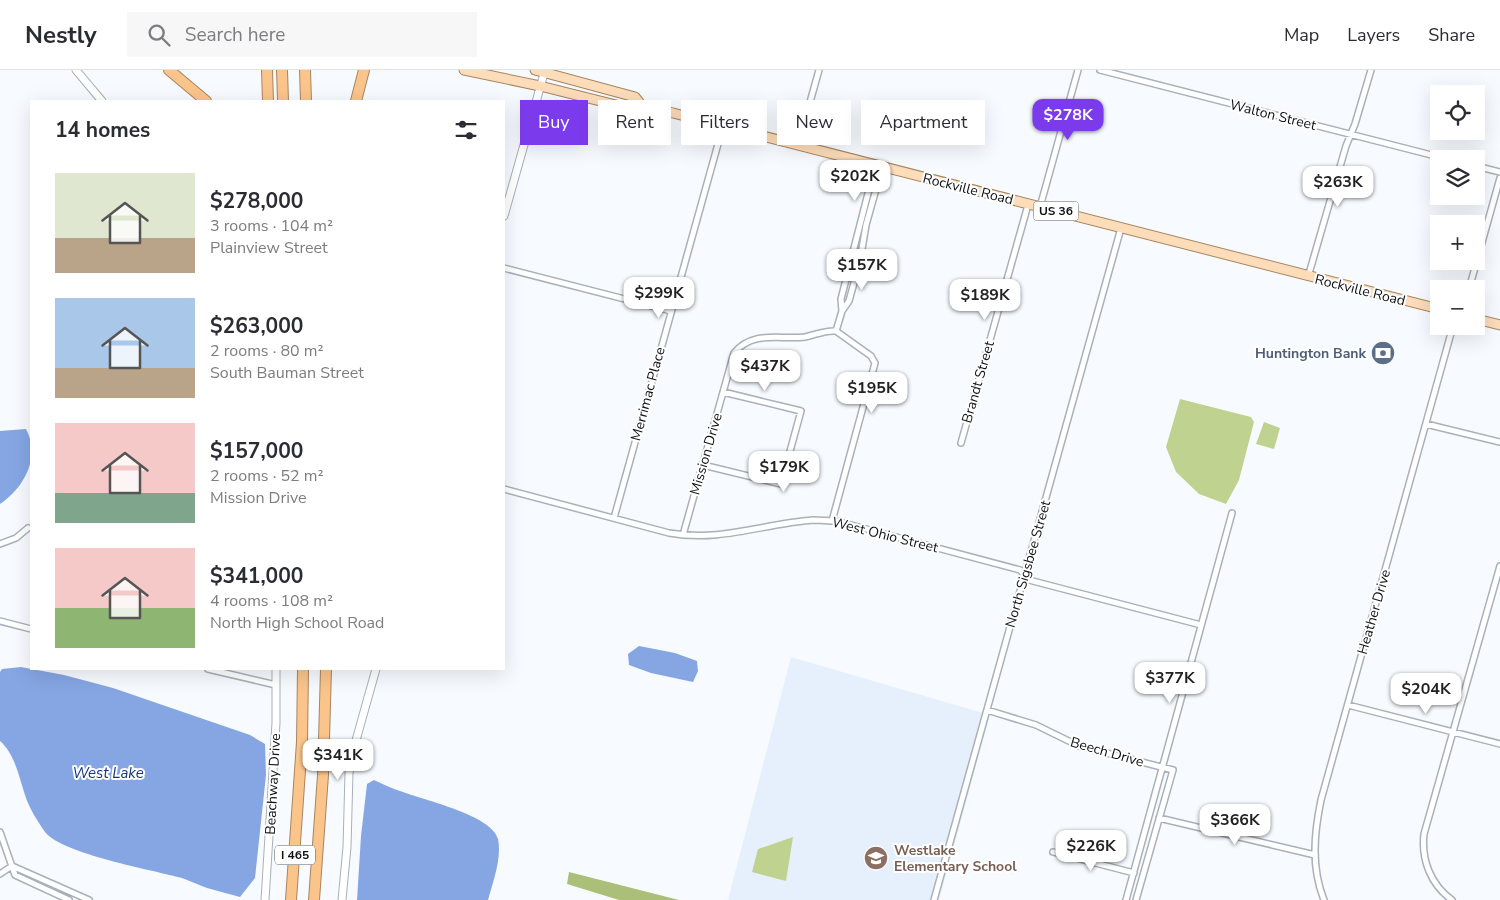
<!DOCTYPE html>
<meta charset="utf-8">
<style>
:root{--surface:#fff;--page:#f7f7f7;--text:#2b2b33;--muted:#7c7c81;--line:#e1e1e2;--accent:#7c3aed}
body{margin:0;font-family:"Nunito Sans",sans-serif;background:var(--page);color:var(--text);height:100vh;display:flex;flex-direction:column;font-size:19px;white-space:nowrap}
*{box-sizing:border-box;margin:0}
p{font-size:16px;color:var(--muted)}
.icon{flex:none;width:28px;height:28px;fill:none;stroke:currentColor;stroke-width:2;stroke-linecap:round;stroke-linejoin:round}
.map{position:relative;flex:1;overflow:hidden}
.sheet{position:absolute;left:30px;top:30px;width:475px;height:570px;display:flex;flex-direction:column;background:var(--surface);border-radius:0px;box-shadow:0 5px 20px #0002}
.sheet>*{flex:none}
.top-card{position:absolute;left:520px;top:30px;width:475px;height:45px;display:flex;gap:10px}
.fabs{position:absolute;left:1430px;top:15px;display:grid;gap:10px}
.fabs a{display:grid;place-items:center;width:55px;height:55px;border-radius:0px;background:var(--surface);box-shadow:0 5px 20px #0002;font-size:25px}
.price{position:absolute;translate:-50% -42px;padding:0 11px;border-radius:10px;background:#fff;color:#222;font-size:16px;line-height:32px;filter:drop-shadow(0 1px 2px #0008)}
.price::after{content:'';position:absolute;left:50%;top:30px;width:15px;height:11px;margin-left:-8px;background:inherit;clip-path:polygon(0 0,100% 0,50% 100%)}
.price.active{background:var(--accent);color:#fff}
ul{padding:0;list-style:none}
li{display:flex;align-items:center;gap:15px;height:125px;padding:0 25px}
li span{display:grid;place-items:center;flex:none;width:140px;height:100px;border-radius:0px;color:#555}
li>.icon{margin-inline-start:auto}
span .icon{width:60px;height:60px;fill:#fffc;stroke-width:1}
li b{font-size:21px}
h2{display:flex;justify-content:space-between;align-items:center;height:60px;padding:0 25px;font-size:21px}
.tag{padding:0 18px;border-radius:0px;background:var(--surface);box-shadow:0 5px 20px #0002;font-size:18px;line-height:45px}
.tag.active{background:var(--accent);color:#fff}
header{display:flex;align-items:center;gap:30px;box-sizing:border-box;height:70px;padding:0 25px;background:var(--surface);border-bottom:1px solid var(--line)}
header strong{font-size:24px}
nav{display:flex;gap:28px;margin-inline-start:auto;font-size:18px}
.search{width:350px;height:45px;background:var(--page);display:flex;align-items:center;gap:12px;box-sizing:border-box;padding:0 18px;border-radius:0px;color:var(--muted);font-size:19px}
.map>svg:first-child{display:block}
</style>
<header>
<strong>Nestly</strong>
<div class="search"><svg class="icon" aria-label="search" viewBox="0 0 24 24"><circle cx="10" cy="10" r="6"/><path d="M15 15l6 6"/></svg>Search here</div>
<nav><a>Map</a><a>Layers</a><a>Share</a></nav>
</header>
<div class="map">
<svg width="1500" height="830" viewBox="0 0 1500 830">
<rect width="100%" height="100%" fill="#f7fbff"/>
<path fill="#e6f0fd" d="M791 587 990 645 939 830H728Z"/>
<path fill="#c0d290" d="M1180 329 1251 347 1254 352 1239 410 1226 434 1199 424 1176 402 1166 377Z
M1264 352 1280 358 1274 379 1256 374Z
M793 767 786 811 752 802 758 779Z"/>
<path fill="#acbf78" d="M569 802 679 830H619L567 814Z"/>
<path fill="#85a6e3" d="M26 359C41 387 24 418 0 434V361Z
M639 576 675 583 697 591 698 601 693 612 651 603 629 595 628 584Z
M21 597 64 605 113 618 250 665 265 674 266 705 255 808 240 827C229 824 218 821 207 818 198 815 191 811 182 808 153 800 62 784 45 762 38 752 29 738 25 725 19 707 15 684 0 671V602L2 599Z
M374 710C383 714 393 719 403 722 423 730 492 745 498 769 502 788 493 812 488 830H357L361 766 367 714Z"/>
<g fill="none" stroke-linecap="round" stroke-linejoin="round">
<g stroke="#a9b0b9" stroke-width="8">
<path id="minor" d="M1100 0 1447 89
M798 75 819 0
M1476 96 1500 102
M1040 137 1078 0
M504 198 671 241
M1308 207 1346 76 1355 54 1371 0
M1469 219 1500 108
M842 241 841 229 875 96
M836 261 842 241 849 231 860 191 866 155 882 98
M1426 354 1500 372
M961 373 1028 135
M703 395 781 414 801 341 723 322
M504 419 669 463C721 472 762 454 813 450 821 450 828 451 836 451L1020 500 1029 510 1201 555
M614 448 723 56
M832 451 875 293 871 286 836 261
M683 465 734 283C753 260 779 270 805 267 815 265 825 260 836 261
M0 474 16 468 28 458
M0 551 31 559
M208 599 276 615
M1348 635 1500 674
M987 640 1036 655 1079 676 1173 700 1136 830
M1159 748 1315 785
M0 762 15 805 69 830
M1053 782 1134 803
M12 796 89 830
M0 804 12 796
M934 830 1121 158
M1126 830 1232 443
M1324 830C1311 797 1314 764 1321 730L1453 256
M1452 830C1431 815 1421 790 1424 764L1500 496"/>
</g>
<g stroke="#a9b0b9" stroke-width="9">
<path id="tertiary" d="M76 0 102 31
M504 146 545 0
M265 830 276 653V599
M342 830 347 777 349 703 353 681 376 599"/>
</g>
<g stroke="#a88561" stroke-width="11">
<path id="primary" d="M464 0 540 16 632 39 642 36 673 43 1439 239
M535 0 635 27 642 36
M1476 249 1500 255"/>
</g>
<g stroke="#a88561" stroke-width="12">
<path id="motorway" d="M169 0 206 31
M267 0 268 31
M282 0 283 31
M305 0 306 31
M356 31 364 0
M291 830 302 672 303 599
M314 830 323 705 326 599"/>
</g>
<use href="#minor" stroke="#fff" stroke-width="5"/>
<use href="#tertiary" stroke="#fff" stroke-width="7"/>
<use href="#primary" stroke="#fcdcb9" stroke-width="9"/>
<use href="#motorway" stroke="#fac48b" stroke-width="10"/>
</g>
<defs>
<g id="bank-disc" transform="scale(1.25)"><circle r="9.5" fill="#5c6f8a" stroke="#fff"/><path d="M-6-4H6V4H-6ZM0-2.3a2.3 2.3 0 1 0 0 4.6a2.3 2.3 0 1 0 0-4.6Z" fill="#fff"/></g>
<g id="school-disc" transform="scale(1.25)"><circle r="9.5" fill="#8d6e63" stroke="#fff"/><path d="M0-5L7-2L0 1L-7-2ZM-4 1L0 2.5L4 1V4Q0 6-4 4Z" fill="#fff"/></g>
</defs>
<g fill-rule="evenodd">
<use href="#bank-disc" x="1383" y="283"/>
<use href="#school-disc" x="876" y="788"/>
</g>
<g text-anchor="middle" dominant-baseline="central" stroke-width="4" stroke-linejoin="round" paint-order="stroke">
<g fill="#fff" stroke="#57585a" stroke-width="1">
<rect x="1033.5" y="131.5" width="45" height="19" rx="4"/>
<rect x="275" y="775.5" width="40" height="19" rx="4"/>
</g>
<g font-size="12" font-weight="bold" fill="#0f1114">
<text x="1056" y="141">US 36</text>
<text x="295" y="785">I 465</text>
</g>
<g font-size="14" fill="#0f1114" stroke="#fff">
<text transform="translate(1273 45) rotate(14)">Walton Street</text>
<text transform="translate(968 119) rotate(14)">Rockville Road</text>
<text transform="translate(1360 220) rotate(14)">Rockville Road</text>
<text transform="translate(978 312) rotate(-74)">Brandt Street</text>
<text transform="translate(648 324) rotate(-75)">Merrimac Place</text>
<text transform="translate(706 384) rotate(-74)">Mission Drive</text>
<text transform="translate(885 465) rotate(14)">West Ohio Street</text>
<text transform="translate(1028 494) rotate(-74)">North Sigsbee Street</text>
<text transform="translate(1374 542) rotate(-74)">Heather Drive</text>
<text transform="translate(1107 682) rotate(16)">Beech Drive</text>
<text transform="translate(273 714) rotate(-87)">Beachway Drive</text>
</g>
<g font-size="14" font-weight="bold" fill="#4e5e75" stroke="#fff" text-anchor="end">
<text x="1366" y="283">Huntington Bank</text>
</g>
<g font-size="14" font-weight="bold" fill="#785e54" stroke="#fff" text-anchor="start">
<text x="894" y="780">Westlake<tspan x="894" dy="16">Elementary School</tspan></text>
</g>
<g font-size="15" font-style="italic" fill="#15377e" stroke="#fff">
<text x="108" y="703">West Lake</text>
</g>
</g>
</svg>
<div class="fabs">
<a><svg class="icon" aria-label="locate" viewBox="0 0 24 24"><circle cx="12" cy="12" r="6"/><path d="M12 2v4M12 18v4M2 12h4M18 12h4"/></svg></a>
<a><svg class="icon" aria-label="layers" viewBox="0 0 24 24"><path d="M12 4l9 5-9 5-9-5zM3 14l9 5 9-5"/></svg></a>
<a>+</a>
<a>−</a>
</div>
<b class="price active" style="left:1068px;top:71px">$278K</b>
<b class="price" style="left:855px;top:132px">$202K</b>
<b class="price" style="left:1338px;top:138px">$263K</b>
<b class="price" style="left:862px;top:221px">$157K</b>
<b class="price" style="left:659px;top:249px">$299K</b>
<b class="price" style="left:985px;top:251px">$189K</b>
<b class="price" style="left:765px;top:322px">$437K</b>
<b class="price" style="left:872px;top:344px">$195K</b>
<b class="price" style="left:784px;top:423px">$179K</b>
<b class="price" style="left:1170px;top:634px">$377K</b>
<b class="price" style="left:1426px;top:645px">$204K</b>
<b class="price" style="left:338px;top:711px">$341K</b>
<b class="price" style="left:1235px;top:776px">$366K</b>
<b class="price" style="left:1091px;top:802px">$226K</b>
<div class="top-card">
<a class="tag active">Buy</a>
<a class="tag">Rent</a>
<a class="tag">Filters</a>
<a class="tag">New</a>
<a class="tag">Apartment</a>
</div>
<section class="sheet">
<h2>14 homes<svg class="icon" aria-label="filters" viewBox="0 0 24 24"><path d="M4 7h16M4 17h16"/><circle cx="9" cy="7" r="2"/><circle cx="15" cy="17" r="2"/></svg></h2>
<ul>
<li><span style="background:linear-gradient(#dfe7d0 65%,#b9a48a 0)"><svg class="icon" aria-label="home" viewBox="0 0 24 24"><path d="M3 11l9-7 9 7M6 9v11h12V9"/></svg></span><div><b>$278,000</b><p>3 rooms · 104 m²</p><p>Plainview Street</p></div></li>
<li><span style="background:linear-gradient(#a9c7e8 70%,#b9a48a 0)"><svg class="icon" aria-label="home" viewBox="0 0 24 24"><path d="M3 11l9-7 9 7M6 9v11h12V9"/></svg></span><div><b>$263,000</b><p>2 rooms · 80 m²</p><p>South Bauman Street</p></div></li>
<li><span style="background:linear-gradient(#f6c9c9 70%,#7fa58c 0)"><svg class="icon" aria-label="home" viewBox="0 0 24 24"><path d="M3 11l9-7 9 7M6 9v11h12V9"/></svg></span><div><b>$157,000</b><p>2 rooms · 52 m²</p><p>Mission Drive</p></div></li>
<li><span style="background:linear-gradient(#f6c9c9 60%,#8fb573 0)"><svg class="icon" aria-label="home" viewBox="0 0 24 24"><path d="M3 11l9-7 9 7M6 9v11h12V9"/></svg></span><div><b>$341,000</b><p>4 rooms · 108 m²</p><p>North High School Road</p></div></li>
</ul>
</section>
</div>
